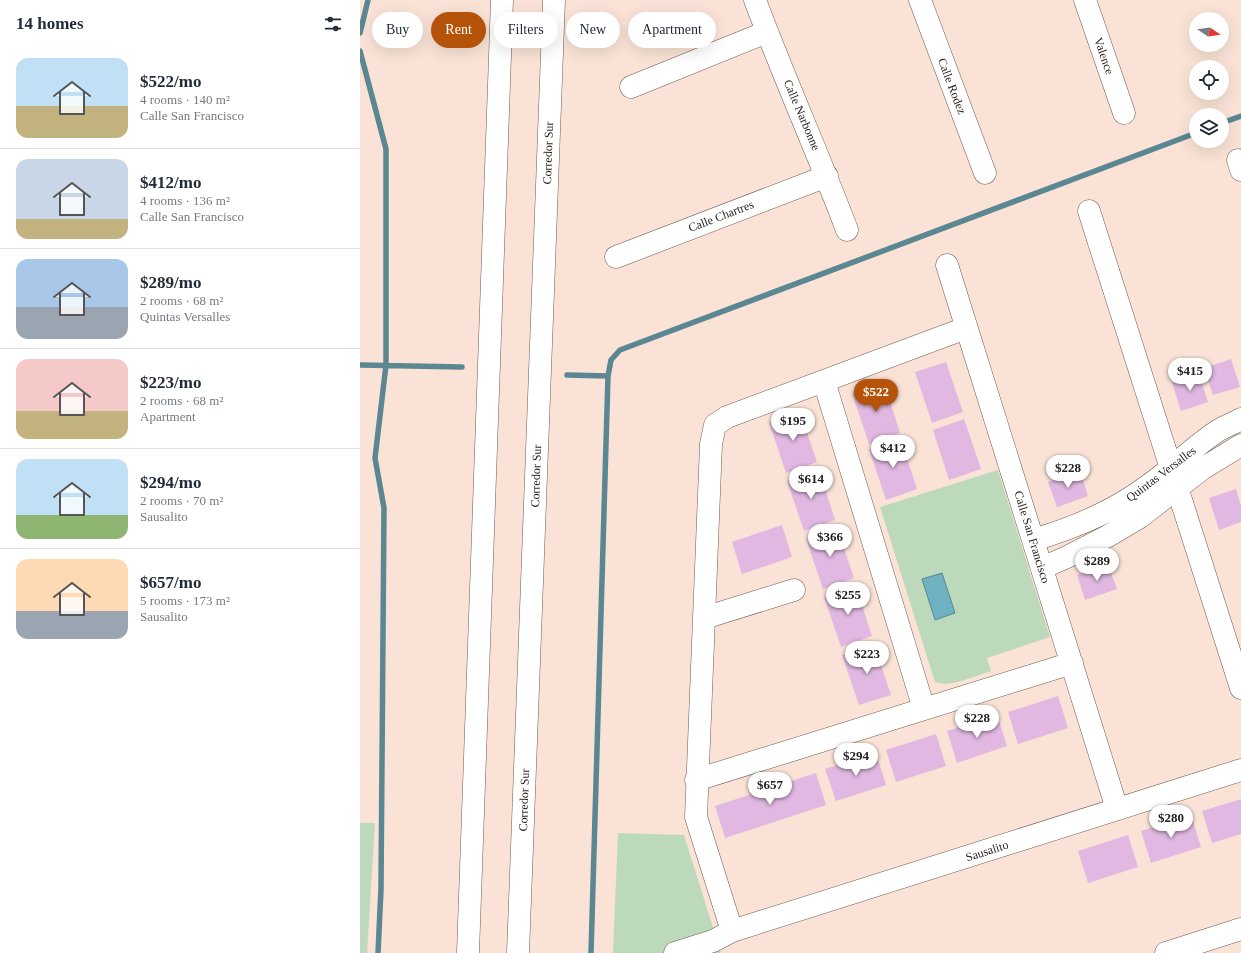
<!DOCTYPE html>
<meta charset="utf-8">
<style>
:root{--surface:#fff;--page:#f6f6f7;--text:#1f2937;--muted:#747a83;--line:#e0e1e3;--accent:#b45309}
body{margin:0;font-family:Georgia,serif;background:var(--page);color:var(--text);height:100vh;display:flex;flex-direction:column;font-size:15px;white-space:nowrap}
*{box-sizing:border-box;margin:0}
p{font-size:13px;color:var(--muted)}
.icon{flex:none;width:22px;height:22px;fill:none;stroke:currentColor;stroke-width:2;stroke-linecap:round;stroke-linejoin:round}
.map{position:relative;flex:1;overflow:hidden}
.side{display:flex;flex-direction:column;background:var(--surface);width:360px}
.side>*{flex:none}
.banner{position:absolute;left:12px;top:12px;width:380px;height:36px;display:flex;gap:8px}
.needle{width:26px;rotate:103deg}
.fabs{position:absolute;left:829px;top:12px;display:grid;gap:8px}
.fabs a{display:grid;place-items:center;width:40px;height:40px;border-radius:50%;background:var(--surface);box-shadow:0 4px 16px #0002;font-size:20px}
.price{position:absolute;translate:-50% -34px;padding:0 9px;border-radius:14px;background:#fff;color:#222;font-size:13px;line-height:26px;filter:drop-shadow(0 1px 2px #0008)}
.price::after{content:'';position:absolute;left:50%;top:24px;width:12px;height:9px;margin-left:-6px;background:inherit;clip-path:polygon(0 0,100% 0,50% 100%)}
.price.on{background:var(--accent);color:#fff}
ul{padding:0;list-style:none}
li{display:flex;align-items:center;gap:12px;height:100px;padding:0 16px}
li+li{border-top:1px solid var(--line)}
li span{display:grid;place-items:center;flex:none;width:112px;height:80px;border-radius:12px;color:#555}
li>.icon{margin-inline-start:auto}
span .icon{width:48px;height:48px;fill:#fffc;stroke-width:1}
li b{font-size:17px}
h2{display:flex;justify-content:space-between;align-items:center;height:48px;padding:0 16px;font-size:17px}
.pill{padding:0 14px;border-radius:18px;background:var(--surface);box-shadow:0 4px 16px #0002;font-size:14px;line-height:36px}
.pill.on{background:var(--accent);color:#fff}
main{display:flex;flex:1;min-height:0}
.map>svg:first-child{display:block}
</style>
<main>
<section class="side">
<h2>14 homes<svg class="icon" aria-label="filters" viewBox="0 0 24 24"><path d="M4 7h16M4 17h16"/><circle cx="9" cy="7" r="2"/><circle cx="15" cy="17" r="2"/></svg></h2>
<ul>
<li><span style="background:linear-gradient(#bfe0f5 60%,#c2b280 0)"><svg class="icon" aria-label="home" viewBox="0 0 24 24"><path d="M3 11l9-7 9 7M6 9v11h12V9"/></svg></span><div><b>$522/mo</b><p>4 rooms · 140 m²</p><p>Calle San Francisco</p></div></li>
<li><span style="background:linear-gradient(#c9d6e8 75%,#c2b280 0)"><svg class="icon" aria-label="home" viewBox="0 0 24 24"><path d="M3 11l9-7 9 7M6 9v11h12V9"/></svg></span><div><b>$412/mo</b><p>4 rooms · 136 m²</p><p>Calle San Francisco</p></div></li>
<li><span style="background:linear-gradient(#a9c7e8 60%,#9aa5b1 0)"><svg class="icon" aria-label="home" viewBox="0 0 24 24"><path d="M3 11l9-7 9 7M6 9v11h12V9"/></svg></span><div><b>$289/mo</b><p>2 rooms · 68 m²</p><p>Quintas Versalles</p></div></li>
<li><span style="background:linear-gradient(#f6c9c9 65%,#c2b280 0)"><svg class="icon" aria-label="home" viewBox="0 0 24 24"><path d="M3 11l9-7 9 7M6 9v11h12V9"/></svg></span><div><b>$223/mo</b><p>2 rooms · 68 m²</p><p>Apartment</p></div></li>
<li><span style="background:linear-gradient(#bfe0f5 70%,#8fb573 0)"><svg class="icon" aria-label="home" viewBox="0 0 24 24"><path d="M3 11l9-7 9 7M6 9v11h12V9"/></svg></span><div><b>$294/mo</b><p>2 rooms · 70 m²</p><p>Sausalito</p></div></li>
<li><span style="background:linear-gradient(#ffd9b3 65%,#9aa5b1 0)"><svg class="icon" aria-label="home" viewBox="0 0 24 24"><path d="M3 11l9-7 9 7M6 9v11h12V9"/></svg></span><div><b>$657/mo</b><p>5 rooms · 173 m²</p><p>Sausalito</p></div></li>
</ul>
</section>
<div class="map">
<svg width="881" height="953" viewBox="0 0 881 953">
<rect width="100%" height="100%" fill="#fae3d6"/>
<path fill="#bdd9bc" d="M638 470 690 637 627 658 631 671C614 676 592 688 575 682L520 507Z
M0 823H15L7 953H0Z
M258 833 324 835 361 953H253Z"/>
<path fill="#6fb2c3" stroke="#5a8791" d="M582 573 595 613 575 620 562 579Z"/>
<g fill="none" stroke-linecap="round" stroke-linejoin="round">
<path stroke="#5a8791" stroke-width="5.5" d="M0 33 8 0
M0 51 26 149V365L15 458 24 508 21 889 18 953
M862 123 881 116
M0 365 102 367
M207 375 248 376 251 360 260 350 836 133
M231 953 248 376"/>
</g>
<path fill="#e0b8e1" d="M871 359 880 387 853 395 844 368Z
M586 362 603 412 572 423 555 372Z
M839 374 848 402 821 411 812 383Z
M524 382 540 433 509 444 492 393Z
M440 412 457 462 426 473 409 422Z
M604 419 621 469 589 480 573 430Z
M541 439 557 489 526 500 509 449Z
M459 470 475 520 444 531 427 481Z
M720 471 728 496 697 507 688 482Z
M876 489 881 506V522L859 530 849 498Z
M422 525 432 557 382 574 372 542Z
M477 528 494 578 463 589 446 539Z
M748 565 757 589 725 600 717 575Z
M496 586 512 636 481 647 464 597Z
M514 644 531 695 499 705 482 655Z
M698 696 708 728 658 744 648 712Z
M637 715 647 746 597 763 587 731Z
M576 734 586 766 536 782 526 750Z
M516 753 526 785 476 801 465 769Z
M456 773 466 805 365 838 355 806Z
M881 799V834L852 843 842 811Z
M831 815 841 847 791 863 781 831Z
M768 835 778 867 728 883 718 851Z"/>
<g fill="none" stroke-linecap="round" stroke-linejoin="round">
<g stroke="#6d5a4e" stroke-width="23">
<path id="minor" d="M395 0C424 78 458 153 487 230
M560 0 625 173
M725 0 764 113
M271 87 407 32
M878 160 881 170
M729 211 881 688
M256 257 467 176
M587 265 757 809
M464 381 564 709
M673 540C714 528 755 511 789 485 813 468 834 446 859 430 866 426 874 423 881 419
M682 568 707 557 748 536 780 517 842 469 881 445
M344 618 434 590
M336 780 712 663
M372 931 336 817 351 444 355 425 367 417 606 328
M315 953 353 941 372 931 881 770
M806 953 881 929"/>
</g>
<g stroke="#6d5a4e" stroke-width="23">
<path id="highway" d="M108 953 142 0
M158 953 194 0"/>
</g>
<use href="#minor" stroke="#fff" stroke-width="22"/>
<use href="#highway" stroke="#fff" stroke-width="22"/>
</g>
<g text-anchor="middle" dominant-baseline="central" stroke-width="3" stroke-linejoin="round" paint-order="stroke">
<g font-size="12" fill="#2a221d" stroke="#fff">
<text transform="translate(744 56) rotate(71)">Valence</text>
<text transform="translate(592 86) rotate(69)">Calle Rodez</text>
<text transform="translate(442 115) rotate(67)">Calle Narbonne</text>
<text transform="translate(188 153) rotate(-88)">Corredor Sur</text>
<text transform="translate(361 216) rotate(-21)">Calle Chartres</text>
<text transform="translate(801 474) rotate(-37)">Quintas Versalles</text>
<text transform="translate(176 476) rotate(-88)">Corredor Sur</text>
<text transform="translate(672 537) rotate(73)">Calle San Francisco</text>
<text transform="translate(164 800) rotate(-88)">Corredor Sur</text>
<text transform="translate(627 851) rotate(-18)">Sausalito</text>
</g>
</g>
</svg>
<div class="fabs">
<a><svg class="needle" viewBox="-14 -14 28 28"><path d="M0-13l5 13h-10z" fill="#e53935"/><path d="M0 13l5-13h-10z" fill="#747a83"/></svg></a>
<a><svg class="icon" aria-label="locate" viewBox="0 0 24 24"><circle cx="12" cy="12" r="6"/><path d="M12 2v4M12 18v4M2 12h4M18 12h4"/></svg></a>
<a><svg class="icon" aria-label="layers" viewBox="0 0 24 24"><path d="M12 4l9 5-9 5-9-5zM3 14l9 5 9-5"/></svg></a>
</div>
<b class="price" style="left:830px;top:392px">$415</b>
<b class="price on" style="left:516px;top:413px">$522</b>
<b class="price" style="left:433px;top:442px">$195</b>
<b class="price" style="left:533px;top:469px">$412</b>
<b class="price" style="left:708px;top:489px">$228</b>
<b class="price" style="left:451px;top:500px">$614</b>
<b class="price" style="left:470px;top:558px">$366</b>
<b class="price" style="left:737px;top:582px">$289</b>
<b class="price" style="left:488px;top:616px">$255</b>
<b class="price" style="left:507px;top:675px">$223</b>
<b class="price" style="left:617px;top:739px">$228</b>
<b class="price" style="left:496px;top:777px">$294</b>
<b class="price" style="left:410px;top:806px">$657</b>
<b class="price" style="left:811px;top:839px">$280</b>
<div class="banner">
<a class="pill">Buy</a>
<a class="pill on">Rent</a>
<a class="pill">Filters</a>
<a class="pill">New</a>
<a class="pill">Apartment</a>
</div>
</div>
</main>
